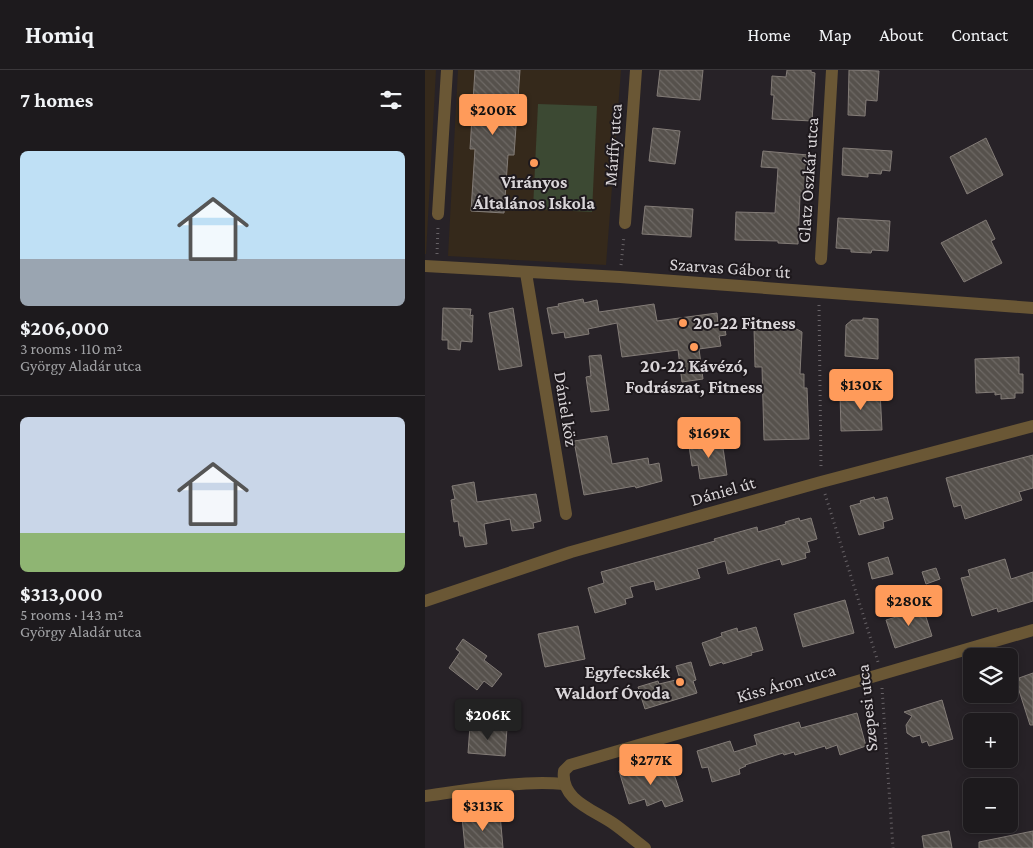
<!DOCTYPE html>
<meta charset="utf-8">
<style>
:root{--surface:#1d1a1d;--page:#252326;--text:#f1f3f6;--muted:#a0a1a4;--line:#3b383b;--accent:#ff9b5a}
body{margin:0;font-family:"Crimson Pro",serif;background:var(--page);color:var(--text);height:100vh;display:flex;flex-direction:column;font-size:19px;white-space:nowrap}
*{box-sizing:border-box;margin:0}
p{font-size:16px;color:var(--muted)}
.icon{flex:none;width:28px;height:28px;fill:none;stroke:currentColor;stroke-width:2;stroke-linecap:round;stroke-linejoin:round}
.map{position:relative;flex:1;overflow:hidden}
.panel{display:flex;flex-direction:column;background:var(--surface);width:425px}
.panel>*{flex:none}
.fabs{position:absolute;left:538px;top:578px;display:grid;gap:10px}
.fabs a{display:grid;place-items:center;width:55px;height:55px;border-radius:8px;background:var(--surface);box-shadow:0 2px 8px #0003,0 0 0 1px var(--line);font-size:25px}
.price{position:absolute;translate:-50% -42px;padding:0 11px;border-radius:5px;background:var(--accent);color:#111;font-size:16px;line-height:32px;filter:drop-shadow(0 1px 2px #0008)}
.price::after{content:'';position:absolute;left:50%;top:30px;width:15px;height:11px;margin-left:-8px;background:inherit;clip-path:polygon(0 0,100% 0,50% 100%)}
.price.selected{background:#222;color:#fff}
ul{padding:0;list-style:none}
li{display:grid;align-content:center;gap:10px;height:265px;padding:0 20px}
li+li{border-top:1px solid var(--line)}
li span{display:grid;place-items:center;height:155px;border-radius:8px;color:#555}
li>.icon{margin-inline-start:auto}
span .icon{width:90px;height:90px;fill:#fffc;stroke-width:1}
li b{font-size:21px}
h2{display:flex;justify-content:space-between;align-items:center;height:60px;padding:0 20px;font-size:21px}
header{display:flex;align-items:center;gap:30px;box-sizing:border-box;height:70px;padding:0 25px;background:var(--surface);border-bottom:1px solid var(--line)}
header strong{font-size:24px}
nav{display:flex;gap:28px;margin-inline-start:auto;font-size:18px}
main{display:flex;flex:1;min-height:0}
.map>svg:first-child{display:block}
</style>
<header>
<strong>Homiq</strong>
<nav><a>Home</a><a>Map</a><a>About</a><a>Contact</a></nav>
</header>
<main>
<section class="panel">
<h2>7 homes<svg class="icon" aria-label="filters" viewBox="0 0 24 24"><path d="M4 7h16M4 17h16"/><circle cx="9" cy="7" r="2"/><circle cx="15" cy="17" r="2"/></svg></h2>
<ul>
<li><span style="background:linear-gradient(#bfe0f5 70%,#9aa5b1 0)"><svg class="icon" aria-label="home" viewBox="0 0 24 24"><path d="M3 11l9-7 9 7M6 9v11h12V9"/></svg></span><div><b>$206,000</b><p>3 rooms · 110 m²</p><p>György Aladár utca</p></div></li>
<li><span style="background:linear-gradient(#c9d6e8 75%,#8fb573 0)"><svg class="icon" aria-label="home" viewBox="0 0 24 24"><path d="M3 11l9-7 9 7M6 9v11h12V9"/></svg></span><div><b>$313,000</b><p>5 rooms · 143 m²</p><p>György Aladár utca</p></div></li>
</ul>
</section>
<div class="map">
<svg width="608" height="778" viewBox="0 0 608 778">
<defs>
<pattern id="building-back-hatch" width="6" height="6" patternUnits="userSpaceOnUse" patternTransform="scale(1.25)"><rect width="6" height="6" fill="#56514c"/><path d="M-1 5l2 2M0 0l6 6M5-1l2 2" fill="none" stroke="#6e6965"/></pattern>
</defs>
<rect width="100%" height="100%" fill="#272227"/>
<path fill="#35291b" d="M0 0H11L1 184H0Z
M33 0H196L181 195 23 186Z"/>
<path fill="#3c4933" d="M113 34 172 36 167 142 108 139Z"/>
<path fill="url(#building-back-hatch)" stroke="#837c77" d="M50 0H95L89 85H83L79 143 46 141 50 79H45Z
M235 0H278L275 30 232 26Z
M362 0H386V2L390 3 387 51 347 49 349 25H346L347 6 361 7Z
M424 0 454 1 452 31 441 30 440 46 423 45Z
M228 58 255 61 250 94 224 91Z
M561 68 578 105 542 124 525 87Z
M418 78 467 81 465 101 457 100 456 104 443 103V107L417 105Z
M338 81 383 85 380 127 375 126 373 174 353 173V171L310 170 311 142 350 143 353 98 336 97Z
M220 136 268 139 266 167 217 164Z
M413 148 465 151 463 181 447 180 446 183 426 182V179L411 178Z
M561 150 570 169 566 171 577 193 539 212 516 173Z
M158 229 159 233 172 230 174 242 229 234 232 251 292 243 293 253H299L301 265 294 266 296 276 274 279 278 309 257 312 253 280 197 287 192 253 163 259 164 264 140 268 139 262 127 264 122 238 134 236 133 234Z
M18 238 46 239 45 246 48 245 47 272 36 271 35 280 23 279V270H17Z
M88 238 97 296 74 300 64 243Z
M438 248 453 249V289L420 286 421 255 427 250H438Z
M329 258H370L377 262 375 304H379V318H382L384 369 339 370 337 297H330Z
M176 285 184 340 166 342 161 307 166 306 164 286Z
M594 287V304H598V323H590V328L576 329V324L570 325V322L551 323 550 289Z
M455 321 457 360 416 361 415 323Z
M182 366 187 394 223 388 224 395 234 393 237 411 211 418 210 416 159 425 149 371Z
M297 371 302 405 275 409 273 395 267 396 264 376Z
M608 385V418L594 422 597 430 540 449 536 435 529 437 521 408Z
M49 412 52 432 111 424 116 451 108 453 109 458 87 461 85 449 59 454 62 474 40 477 38 466H35L33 451 29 452 26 430 30 429 27 416Z
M449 427 450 430 462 427 468 449 458 452 459 458 434 465 425 436 436 433 435 431Z
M374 448 375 451 386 448 392 469 382 472 385 482 380 483 381 488 357 495 355 489 303 504 300 491 272 499 275 508 231 520 229 511 205 517 208 527 200 529 201 534 170 543 163 518 179 513 176 502 290 471 289 469 332 457 333 462 361 454 360 452Z
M463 487 468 504 447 509 443 493Z
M580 489 586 509 608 502V531L573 542 572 538 547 546 536 508 545 506 543 500Z
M511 498 515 509 501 514 497 502Z
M420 530 429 563 378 577 369 544Z
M493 535 496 545 500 544 507 566 470 578 461 550 478 545 476 540Z
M153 556 160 589 120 597 113 564Z
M331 557 338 580 326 583 327 585 298 594 297 592 285 596 277 573 297 566 296 563 312 558 313 562Z
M38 569 62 586 59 590 77 604 67 617 59 611 52 620 24 598 35 582 31 579Z
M266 592 271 610 268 611 272 623 220 639 213 617 233 611 234 614 255 609 251 596Z
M608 603V655H605L591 611 595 610 594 608Z
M517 630 528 669 504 676 502 671 497 673 495 665 488 667 482 663 481 655 487 646 479 642Z
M432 643 441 676 415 685 412 675 401 679 400 676 370 685 369 682 359 685 358 683 320 695 321 696 314 699 315 704 287 712 283 697 277 698 272 681 305 671 309 682 332 675 329 665 374 652 376 658Z
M45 656 82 658 80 686 43 683Z
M211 695 213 702 229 696 231 703 247 698 258 731 240 737 237 730 222 736 220 729 204 734 194 701Z
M75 744 78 778H40L37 747Z
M524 761 527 778H499L497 766Z
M608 761V778H554V772Z"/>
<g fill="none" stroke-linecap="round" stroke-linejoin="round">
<path stroke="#676266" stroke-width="3" stroke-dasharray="1 4" stroke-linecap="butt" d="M12 184 13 157
M196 195 199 166
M394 235 396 398
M400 424 453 592
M457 618 468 778"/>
<path stroke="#6a5735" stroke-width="12" d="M13 144 22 0
M200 153 211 0
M396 189 407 0
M0 196 195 207 608 238
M101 203 141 444
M0 531 146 482 396 412 608 356
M0 726C45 720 93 710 139 714"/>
<path stroke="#6a5735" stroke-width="12" d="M220 778C209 770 199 761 189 754 169 740 135 730 139 701L145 695 608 560"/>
</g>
<g fill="#ff9b5a" stroke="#1e191d" stroke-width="2">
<circle cx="109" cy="93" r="5"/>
<circle cx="258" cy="253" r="5"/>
<circle cx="269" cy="277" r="5"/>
<circle cx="255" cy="612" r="5"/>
</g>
<g text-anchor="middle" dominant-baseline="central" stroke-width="4" stroke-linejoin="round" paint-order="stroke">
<g font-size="18" fill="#d9d5d8" stroke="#1e191d">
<text transform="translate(188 75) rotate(-86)">Márffy utca</text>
<text transform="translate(383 110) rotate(-86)">Glatz Oszkár utca</text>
<text transform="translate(305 198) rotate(4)">Szarvas Gábor út</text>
<text transform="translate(141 339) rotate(81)">Dániel köz</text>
<text transform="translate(298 421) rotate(-16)">Dániel út</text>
<text transform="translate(361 613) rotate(-16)">Kiss Áron utca</text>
<text transform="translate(442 638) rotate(-96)">Szepesi utca</text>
</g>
<g font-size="18" font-weight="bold" fill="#d9d5d8" stroke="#1e191d">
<text x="109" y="112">Virányos<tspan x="109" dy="21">Általános Iskola</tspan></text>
<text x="268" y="253" text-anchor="start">20-22 Fitness</text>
<text x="269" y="296">20-22 Kávézó,<tspan x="269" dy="21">Fodrászat, Fitness</tspan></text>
<text x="245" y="602" text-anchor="end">Egyfecskék<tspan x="245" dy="21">Waldorf Óvoda</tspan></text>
</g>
</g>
</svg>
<div class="fabs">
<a><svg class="icon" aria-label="layers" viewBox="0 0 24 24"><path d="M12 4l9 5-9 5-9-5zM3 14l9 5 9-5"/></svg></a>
<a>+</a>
<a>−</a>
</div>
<b class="price" style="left:68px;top:66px">$200K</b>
<b class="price" style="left:436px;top:341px">$130K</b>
<b class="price" style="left:284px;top:389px">$169K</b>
<b class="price" style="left:484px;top:557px">$280K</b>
<b class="price selected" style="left:63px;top:671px">$206K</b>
<b class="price" style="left:226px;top:716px">$277K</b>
<b class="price" style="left:58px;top:762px">$313K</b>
</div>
</main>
